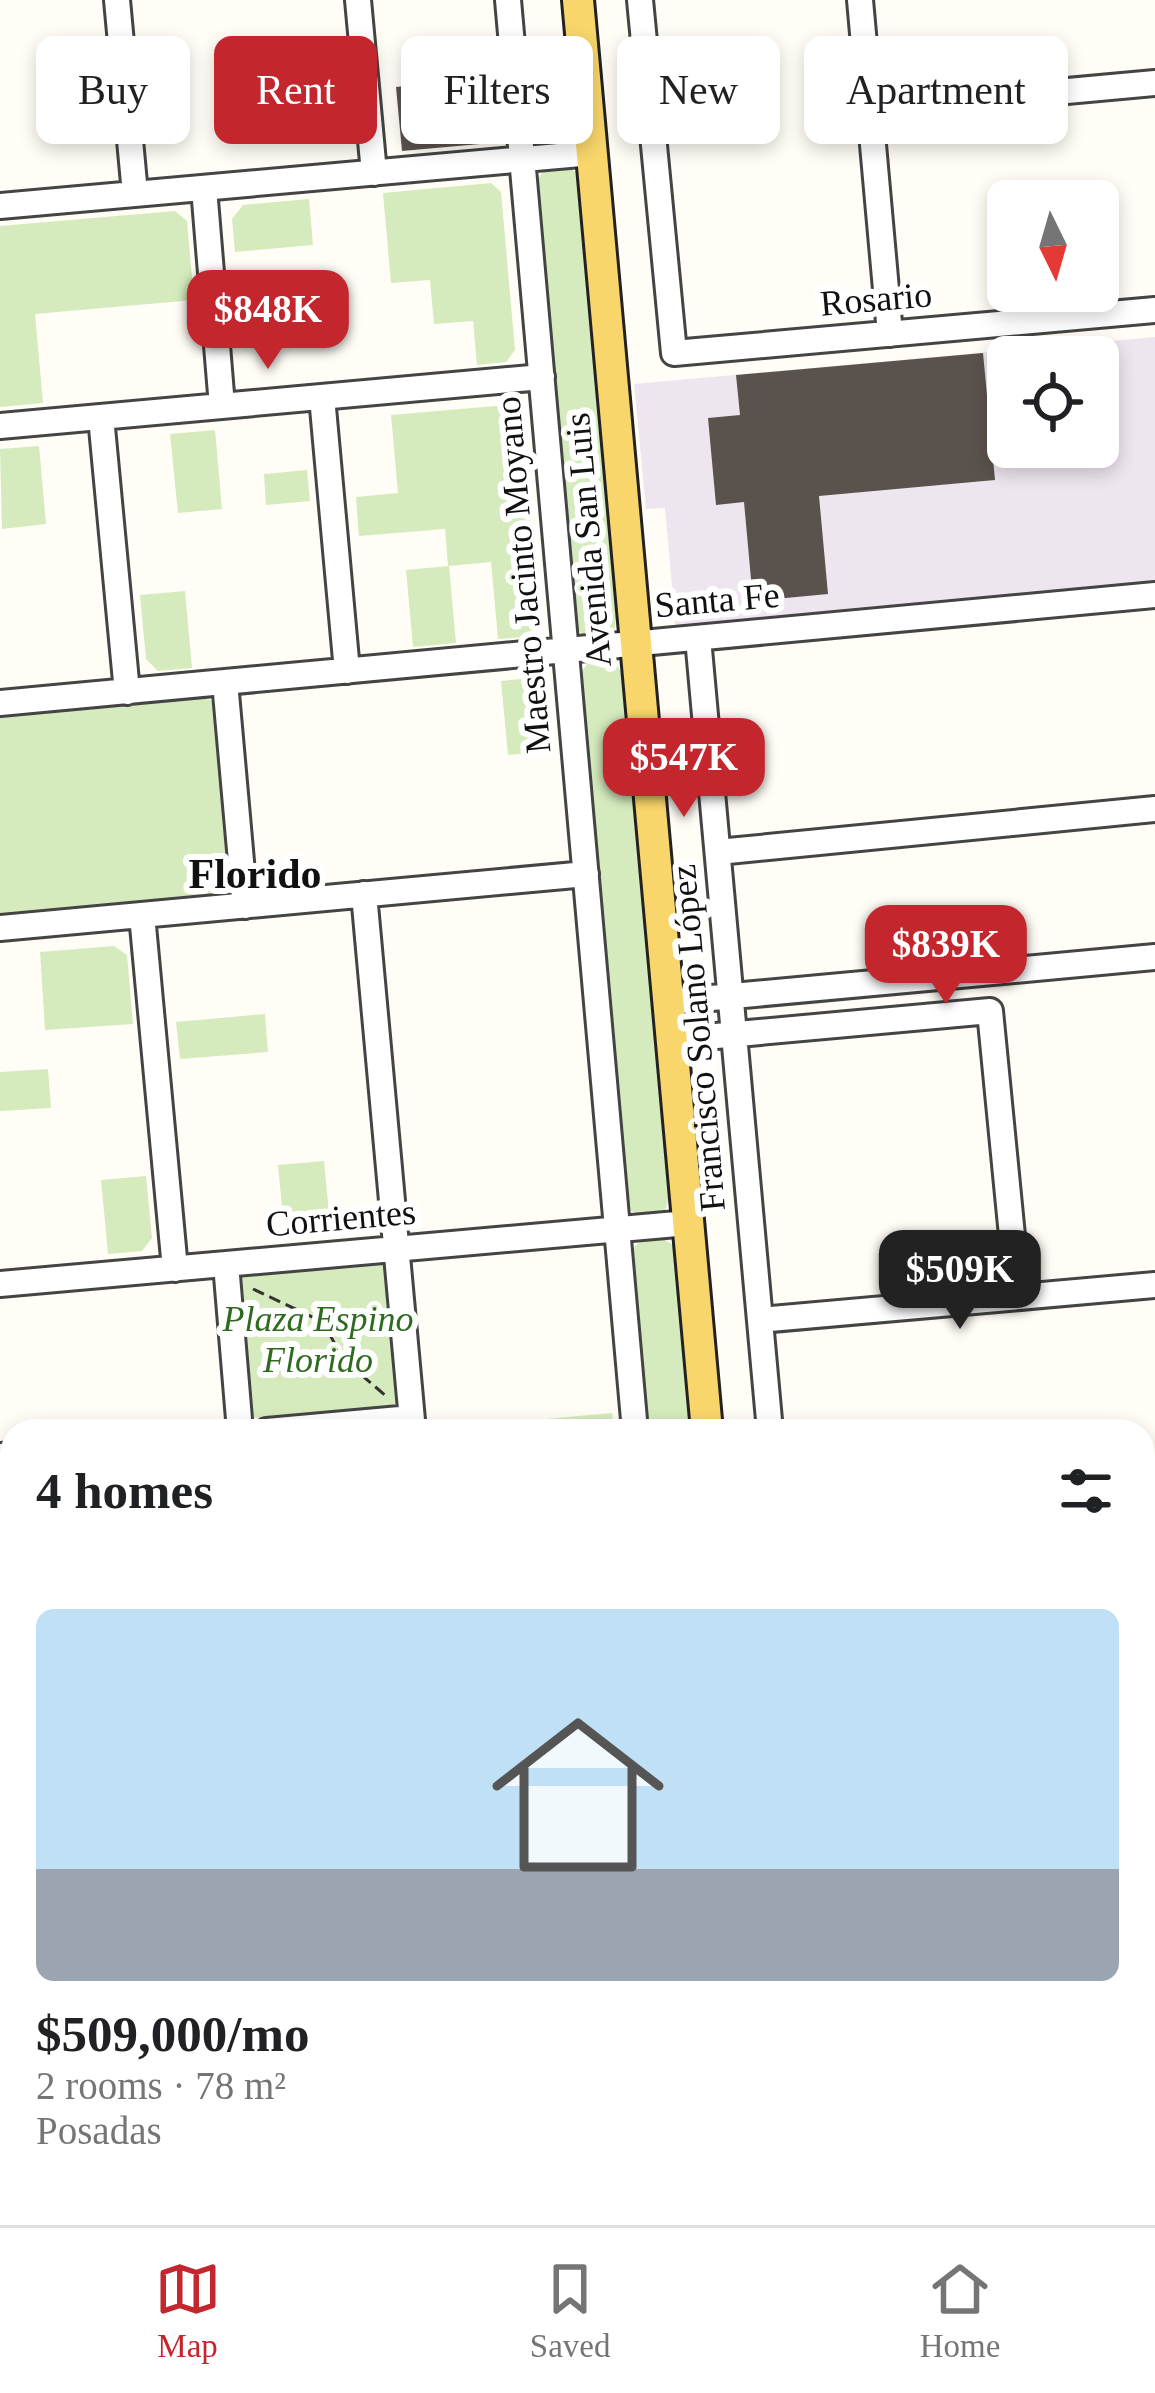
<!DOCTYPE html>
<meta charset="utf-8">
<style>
:root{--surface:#fff;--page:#f6f6f6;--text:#202124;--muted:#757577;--line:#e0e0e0;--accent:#c4262e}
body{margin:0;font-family:"Times New Roman",serif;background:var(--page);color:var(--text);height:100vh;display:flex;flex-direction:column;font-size:45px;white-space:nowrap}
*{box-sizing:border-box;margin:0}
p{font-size:39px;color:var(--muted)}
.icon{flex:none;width:66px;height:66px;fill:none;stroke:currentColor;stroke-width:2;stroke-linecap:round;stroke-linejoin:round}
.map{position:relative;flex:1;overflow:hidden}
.panel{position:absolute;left:0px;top:1419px;width:1155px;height:807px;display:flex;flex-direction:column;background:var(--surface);border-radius:36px 36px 0 0;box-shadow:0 6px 18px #0003}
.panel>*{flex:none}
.top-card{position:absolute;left:36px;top:36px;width:1083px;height:108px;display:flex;gap:24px}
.needle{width:78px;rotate:175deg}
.buttons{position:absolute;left:987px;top:180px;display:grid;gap:24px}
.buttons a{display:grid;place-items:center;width:132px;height:132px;border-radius:18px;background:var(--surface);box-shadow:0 6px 18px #0003;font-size:60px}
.price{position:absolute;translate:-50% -102px;padding:0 27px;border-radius:24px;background:var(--accent);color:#fff;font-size:39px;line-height:78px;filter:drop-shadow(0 3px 6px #0008)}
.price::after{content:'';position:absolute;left:50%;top:72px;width:36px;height:27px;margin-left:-18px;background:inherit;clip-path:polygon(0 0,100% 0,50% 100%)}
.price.current{background:#222;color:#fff}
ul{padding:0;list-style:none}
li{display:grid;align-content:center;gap:24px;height:636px;padding:0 36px}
li span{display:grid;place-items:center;height:372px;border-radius:18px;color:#555}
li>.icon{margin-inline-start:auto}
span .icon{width:216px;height:216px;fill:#fffc;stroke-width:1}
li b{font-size:51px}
h2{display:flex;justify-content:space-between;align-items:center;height:144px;padding:0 36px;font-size:51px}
.chip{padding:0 42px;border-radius:18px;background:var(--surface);box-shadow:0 6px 18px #0003;font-size:42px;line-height:108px}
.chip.current{background:var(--accent);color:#fff}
.tab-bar{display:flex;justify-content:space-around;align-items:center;height:168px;border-top:3px solid var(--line);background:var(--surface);font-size:33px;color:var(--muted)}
.tab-bar a{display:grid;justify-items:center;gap:6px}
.tab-bar .current{color:var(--accent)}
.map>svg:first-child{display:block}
</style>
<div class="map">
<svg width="1155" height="2225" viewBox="0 0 1155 2225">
<rect width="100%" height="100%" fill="#fffdf5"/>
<path fill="#eee6ef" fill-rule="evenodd" d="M1155 337V587L676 632 665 508 646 509 634 384ZM1008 357H1098V447H1008Z"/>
<path fill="#f6f3d4" d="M1155 1979V2225H822L821 2214H1143V1980Z
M12 2066V2214H744L745 2225H0V2067Z"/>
<path fill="#d5ebbd" d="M568 167 576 172 578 180 616 617 615 627 609 634 585 637 575 627 536 181 545 169Z
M491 183 501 192 515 350 506 362 477 365 473 321 434 324 430 280 391 283 383 193Z
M309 199 313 245 235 252 232 219 243 205Z
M175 211 187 221 194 300 35 314 43 403 0 407V226Z
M507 405 521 416 539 622 527 637 498 639 491 562 449 566 456 643 413 647 406 570 448 566 445 529 359 536 356 497 398 493 391 415Z
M215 430 222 509 178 513 170 434Z
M39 446 46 524 2 529 0 449Z
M307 470 310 501 266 505 264 474Z
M185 591 192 668 158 671 146 659 140 595Z
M606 661 615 662 622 673 670 1196 665 1210 639 1215 628 1209 625 1201 580 674 587 664Z
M534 678 545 690 551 751 508 755 501 681Z
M197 697 211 700 216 711 231 878 228 889 217 895 0 914V714Z
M114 946 127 955 133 1024 45 1030 40 952Z
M265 1014 268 1052 180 1059 176 1022Z
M48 1069 51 1108 0 1111V1072Z
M324 1161 331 1234 285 1238 278 1165Z
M146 1176 152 1238 142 1251 108 1254 101 1180Z
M663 1239 672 1244 675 1253 691 1431H646L632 1257 633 1248 641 1241Z
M378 1261 386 1266 398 1402 389 1407 260 1418 253 1417 250 1411 238 1279 243 1274Z
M612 1413 614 1431H525L524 1421Z"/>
<path fill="#e6f2cf" d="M1155 1594V1902L1143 1903V1595Z"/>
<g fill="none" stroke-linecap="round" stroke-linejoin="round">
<path stroke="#3f96cf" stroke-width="6" d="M1143 1961 1155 1960
M0 2064 12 2063
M749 2214 750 2225"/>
</g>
<path fill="#5a524d" d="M473 79 480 144 402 151 396 87Z
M983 353 995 480 819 496 828 594 753 601 744 502 716 505 708 418 740 415 736 375Z"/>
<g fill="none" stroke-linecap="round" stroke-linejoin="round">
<g stroke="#444" stroke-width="30">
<path id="minor" d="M117 0 135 194
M358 0 374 173
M508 0 635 1431
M640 0 674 353 1155 310
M860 0 890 334
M870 109 1155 83
M204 188 222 406
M0 206 592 153
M322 397 347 671
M101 417 127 692
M0 426 542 377
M698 638 770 1431
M225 682 245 906
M0 703 1155 595
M718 852 1155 809
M364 894 413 1431
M142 915 175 1269
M0 928 586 874
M668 1002 1155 957
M672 1040 990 1011 1018 1297
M226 1264 240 1431
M0 1284 688 1223
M760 1320 1155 1285
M267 1431 411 1418
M0 1456 12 1455
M1143 1514 1155 1513
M0 1646 12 1644
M0 1763 12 1762
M0 1976 12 1982"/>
</g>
<g stroke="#222" stroke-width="36">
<path id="major" d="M578 0 707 1431
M1143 1931 1155 1930
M0 2035 12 2034
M777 2214 778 2225"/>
</g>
<path stroke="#333" stroke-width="3" stroke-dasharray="12 6" stroke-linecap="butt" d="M253 1289 323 1322 343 1359 386 1396"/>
<use href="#minor" stroke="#fff" stroke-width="24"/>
<use href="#major" stroke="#f9d66b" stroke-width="30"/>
</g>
<g text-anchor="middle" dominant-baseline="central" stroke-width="12" stroke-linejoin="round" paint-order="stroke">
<g font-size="36" fill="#111" stroke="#fff">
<text transform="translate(876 299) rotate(-5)">Rosario</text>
<text transform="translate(588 540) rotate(-95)">Avenida San Luis</text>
<text transform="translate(523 575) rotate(-95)">Maestro Jacinto Moyano</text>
<text transform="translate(717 600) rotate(-5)">Santa Fe</text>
<text transform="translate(698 1038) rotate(-95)">Francisco Solano López</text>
<text transform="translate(341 1218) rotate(-5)">Corrientes</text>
</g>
<g font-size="36" font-style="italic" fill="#2f6b1f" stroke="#fff">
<text x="318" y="1319">Plaza Espino<tspan x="318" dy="41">Florido</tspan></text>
</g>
<g font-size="42" font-weight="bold" fill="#111" stroke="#fff">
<text x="255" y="874">Florido</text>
</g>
</g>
</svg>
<div class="buttons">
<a><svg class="needle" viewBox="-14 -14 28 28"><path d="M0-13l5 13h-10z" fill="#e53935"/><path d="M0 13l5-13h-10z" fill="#757577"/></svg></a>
<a><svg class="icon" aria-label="locate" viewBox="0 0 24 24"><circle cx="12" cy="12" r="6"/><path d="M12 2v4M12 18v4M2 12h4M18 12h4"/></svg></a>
</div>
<b class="price" style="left:268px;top:372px">$848K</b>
<b class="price" style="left:684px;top:820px">$547K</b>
<b class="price" style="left:946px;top:1007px">$839K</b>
<b class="price current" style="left:960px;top:1332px">$509K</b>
<div class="top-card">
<a class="chip">Buy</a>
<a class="chip current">Rent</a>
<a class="chip">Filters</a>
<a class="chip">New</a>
<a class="chip">Apartment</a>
</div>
<section class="panel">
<h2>4 homes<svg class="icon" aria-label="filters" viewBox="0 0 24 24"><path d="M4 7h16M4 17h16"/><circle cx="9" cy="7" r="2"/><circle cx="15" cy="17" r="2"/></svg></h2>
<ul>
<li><span style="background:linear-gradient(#bfe0f5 70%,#9aa5b1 0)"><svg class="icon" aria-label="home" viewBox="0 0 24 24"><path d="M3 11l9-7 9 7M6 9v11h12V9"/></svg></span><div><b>$509,000/mo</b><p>2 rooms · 78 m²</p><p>Posadas</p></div></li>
</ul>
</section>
</div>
<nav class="tab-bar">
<a class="current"><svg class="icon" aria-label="map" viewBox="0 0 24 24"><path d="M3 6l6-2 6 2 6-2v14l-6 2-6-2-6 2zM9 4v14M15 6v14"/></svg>Map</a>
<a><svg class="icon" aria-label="saved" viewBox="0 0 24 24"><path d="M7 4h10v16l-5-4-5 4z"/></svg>Saved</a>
<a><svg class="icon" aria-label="home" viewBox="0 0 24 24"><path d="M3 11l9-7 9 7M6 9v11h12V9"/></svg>Home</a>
</nav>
